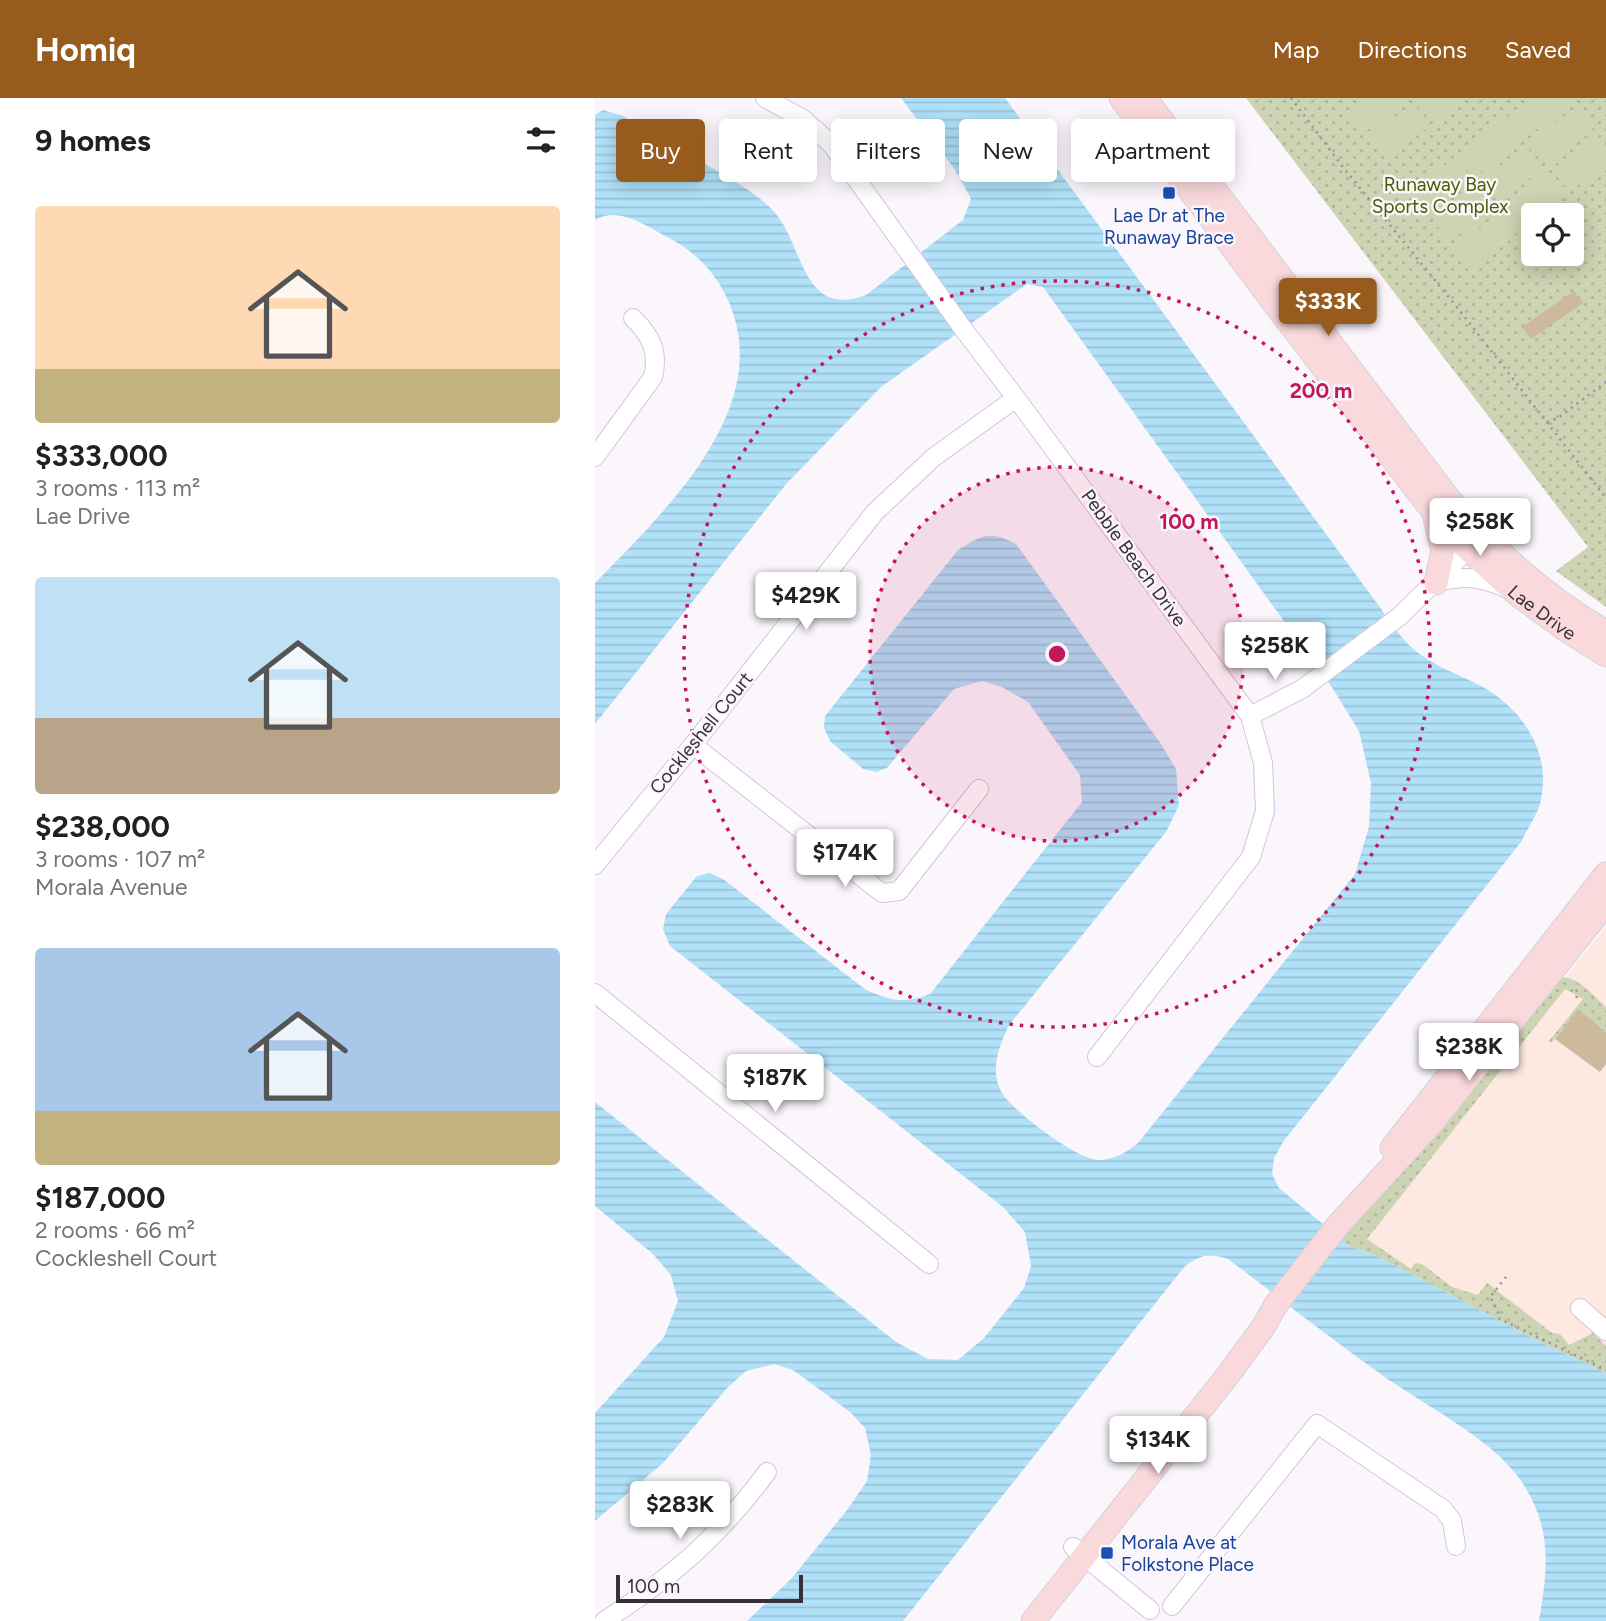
<!DOCTYPE html>
<meta charset="utf-8">
<style>
:root{--surface:#fff;--page:#f2f2f2;--text:#202124;--muted:#757577;--accent:#975b1d}
body{margin:0;font-family:Figtree,sans-serif;background:var(--page);color:var(--text);height:100vh;display:flex;flex-direction:column;font-size:26px;white-space:nowrap}
*{box-sizing:border-box;margin:0}
p{font-size:23px;color:var(--muted)}
.icon{flex:none;width:38px;height:38px;fill:none;stroke:currentColor;stroke-width:2;stroke-linecap:round;stroke-linejoin:round}
.map{position:relative;flex:1;overflow:hidden}
.side{display:flex;flex-direction:column;background:var(--surface);width:595px}
.side>*{flex:none}
.top-card{position:absolute;left:21px;top:21px;width:665px;height:63px;display:flex;gap:14px}
.fabs{position:absolute;left:926px;top:105px;display:grid;gap:14px}
.fabs a{display:grid;place-items:center;width:63px;height:63px;border-radius:7px;background:var(--surface);box-shadow:0 4px 18px #0003;font-size:35px}
.scale{position:absolute;left:21px;bottom:18px;width:187px;box-sizing:border-box;padding-left:7px;border:4px solid #382f3b;border-top:0;font-size:19px;line-height:24px;white-space:nowrap;color:#382f3b;-webkit-text-stroke:5px #faf6fc;paint-order:stroke}
.price{position:absolute;translate:-50% -60px;padding:0 16px;border-radius:7px;background:#fff;color:#222;font-size:23px;line-height:46px;filter:drop-shadow(0 2px 4px #0008)}
.price::after{content:'';position:absolute;left:50%;top:42px;width:21px;height:16px;margin-left:-10px;background:inherit;clip-path:polygon(0 0,100% 0,50% 100%)}
.price.selected{background:var(--accent);color:#fff}
ul{padding:0;list-style:none}
li{display:grid;align-content:center;gap:14px;height:371px;padding:0 35px}
li span{display:grid;place-items:center;height:217px;border-radius:7px;color:#555}
li>.icon{margin-inline-start:auto}
span .icon{width:126px;height:126px;fill:#fffc;stroke-width:1}
li b{font-size:30px}
h2{display:flex;justify-content:space-between;align-items:center;height:84px;padding:0 35px;font-size:30px}
.chip{padding:0 24px;border-radius:7px;background:var(--surface);box-shadow:0 4px 18px #0003;font-size:24px;line-height:63px}
.chip.selected{background:var(--accent);color:#fff}
header{display:flex;align-items:center;gap:42px;box-sizing:border-box;height:98px;padding:0 35px;background:var(--accent);color:#fff}
header strong{font-size:33px}
nav{display:flex;gap:38px;margin-inline-start:auto;font-size:24px}
main{display:flex;flex:1;min-height:0}
.map>svg:first-child{display:block}
</style>
<header>
<strong>Homiq</strong>
<nav><a>Map</a><a>Directions</a><a>Saved</a></nav>
</header>
<main>
<section class="side">
<h2>9 homes<svg class="icon" aria-label="filters" viewBox="0 0 24 24"><path d="M4 7h16M4 17h16"/><circle cx="9" cy="7" r="2"/><circle cx="15" cy="17" r="2"/></svg></h2>
<ul>
<li><span style="background:linear-gradient(#ffd9b3 75%,#c2b280 0)"><svg class="icon" aria-label="home" viewBox="0 0 24 24"><path d="M3 11l9-7 9 7M6 9v11h12V9"/></svg></span><div><b>$333,000</b><p>3 rooms · 113 m²</p><p>Lae Drive</p></div></li>
<li><span style="background:linear-gradient(#bfe0f5 65%,#b9a48a 0)"><svg class="icon" aria-label="home" viewBox="0 0 24 24"><path d="M3 11l9-7 9 7M6 9v11h12V9"/></svg></span><div><b>$238,000</b><p>3 rooms · 107 m²</p><p>Morala Avenue</p></div></li>
<li><span style="background:linear-gradient(#a9c7e8 75%,#c2b280 0)"><svg class="icon" aria-label="home" viewBox="0 0 24 24"><path d="M3 11l9-7 9 7M6 9v11h12V9"/></svg></span><div><b>$187,000</b><p>2 rooms · 66 m²</p><p>Cockleshell Court</p></div></li>
</ul>
</section>
<div class="map">
<svg width="1011" height="1523" viewBox="0 0 1011 1523">
<defs>
<pattern id="green-dots" width="8" height="8" patternUnits="userSpaceOnUse" patternTransform="scale(1.75)"><rect width="8" height="8" fill="#ccd4b3"/><path d="M2 2h.1M6 6h.1" fill="none" stroke="#b0b69b" stroke-width="1.8" stroke-linecap="round"/></pattern>
<pattern id="water-rules" width="6" height="5" patternUnits="userSpaceOnUse" patternTransform="scale(1.75)"><rect width="6" height="5" fill="#b0e1f8"/><path d="M0 2.5h6" fill="none" stroke="#98c1d6"/></pattern>
</defs>
<rect width="100%" height="100%" fill="#faf6fc"/>
<path fill="#fde9e1" d="M1011 828V1275L947 1245 782 1158 756 1149Z"/>
<path fill="url(#green-dots)" fill-rule="evenodd" d="M651 0H1011V509L961 473 993 449ZM938 117H976V156H938Z
M964 879C983 878 998 897 1011 909V934L983 912 956 945 954 943 988 901 970 891 772 1141 816 1171 820 1165 827 1166 857 1189 883 1197 892 1185 957 1235 965 1236 974 1247 998 1235 1011 1248V1275L947 1245 782 1158 756 1149 743 1138Z"/>
<path fill="#ccd4b3" d="M768 0H813L770 34 753 12Z
M824 0H869L840 23 823 1Z
M936 0H972L975 5 931 40 913 18Z
M818 5 836 27 791 61 774 40Z
M980 10 998 32 953 67 936 45Z
M909 20 926 42 882 77 864 55Z
M1002 37 1011 49V66L975 94 957 72Z
M931 48 948 70 904 105 886 83Z
M860 59 878 81 833 116 816 94Z
M953 76 970 98 945 117H938V123L926 133 908 111Z
M882 87 899 109 855 144 838 122Z
M904 115 921 137 877 172 859 150Z"/>
<path fill="url(#water-rules)" d="M306 0H410L781 504C793 520 806 542 822 554 842 570 866 577 888 589 928 612 956 654 946 701 944 715 932 731 926 744L688 1044 679 1060 677 1076 684 1090 756 1149 782 1158 947 1245 1011 1275V1523H944C953 1469 958 1428 924 1380 894 1339 829 1307 787 1277 735 1240 685 1200 633 1161 614 1155 607 1156 590 1168L308 1523H152L197 1480 252 1412 272 1383 276 1357 270 1330 255 1314 198 1272 179 1266 151 1273 133 1289 68 1365 0 1423V1315L69 1239 83 1203 76 1177 58 1156 0 1108V1004L301 1244 333 1261 363 1262 389 1240 429 1190 436 1168 430 1134 408 1109 75 848 68 831 71 816 102 778 115 775 128 781 271 892C297 903 309 906 335 896L487 704 485 677 433 604 407 589 387 583 359 591 292 670 281 674 268 671 235 643 229 630 230 618 363 452C387 437 395 432 421 446L566 646 581 671 584 707 571 734 414 927C404 948 394 973 407 995 418 1013 483 1063 504 1062 519 1062 532 1054 543 1045L760 776 774 729 776 685 764 633 738 591 448 189 432 186 286 289 192 385 0 626V485C65 418 173 318 138 215 127 182 105 156 74 140 53 129 24 107 0 122V17L8 12 28 18C64 41 102 60 139 83 154 92 169 102 181 116 209 150 208 221 271 197L368 122 376 101 361 73Z"/>
<path fill="#cdb99b" d="M979 193 988 205 936 241 927 229Z
M983 911 1011 934V966L1005 974 960 941Z"/>
<g fill="none" stroke-linecap="round" stroke-linejoin="round">
<g stroke="#d6c2df" stroke-width="20">
<path id="minor" d="M170 0 208 21 237 47 369 232 421 300 655 618 668 665 670 713 656 759 502 959
M0 359 58 279C64 253 56 238 38 220
M842 484C869 478 885 478 910 490
M655 618 707 591 805 518 882 442
M98 647 287 795 304 793 384 691
M0 767 98 647 280 414 339 359 421 300
M0 895 334 1166
M985 1210 1011 1233
M478 1449 555 1512
M577 1508 722 1326 848 1411 857 1423 861 1448
M9 1523C76 1480 124 1439 172 1374"/>
</g>
<g stroke="#d3d1d4" stroke-width="25">
<g id="major">
<path id="s1" d="M526 0 679 205 830 403 861 440 922 496 971 532 1011 557"/>
<path d="M550 0 854 401C899 452 952 500 1011 534"/>
<path d="M840 420 848 452 841 485"/>
<path d="M797 1050 1011 776"/>
<path d="M438 1523 633 1277 669 1228 680 1208 743 1127 836 1026 1011 805"/>
</g>
</g>
<path stroke="#98929b" stroke-width="2.5" stroke-dasharray="2 5" stroke-linecap="butt" d="M696 0 751 73 865 213 1011 400
M952 324 963 320 1011 284
M982 900 980 895 982 892
M911 1179 895 1199 903 1214V1220L1011 1272"/>
<use href="#minor" stroke="#fff" stroke-width="18"/>
<use href="#major" stroke="#fad9dc" stroke-width="23"/>
</g>
<circle cx="462" cy="556" r="187" fill="#c2185b" fill-opacity=".12"/>
<g fill="none" stroke="#c2185b" stroke-width="3.5" stroke-dasharray="3.5 7">
<circle cx="462" cy="556" r="187"/>
<circle cx="462" cy="556" r="373"/>
</g>
<g fill="#1a4fb4" stroke="#faf6fc" stroke-width="2.5">
<rect x="567" y="88" width="14" height="14" rx="3.5"/>
<rect x="505" y="1448" width="14" height="14" rx="3.5"/>
</g>
<g text-anchor="middle" dominant-baseline="central" stroke-width="5" stroke-linejoin="round" paint-order="stroke">
<g font-size="19" fill="#4d5b00" stroke="#faf6fc">
<text x="845" y="86">Runaway Bay<tspan x="845" dy="22">Sports Complex</tspan></text>
</g>
<g font-size="19" fill="#164399" stroke="#faf6fc">
<text x="574" y="117">Lae Dr at The<tspan x="574" dy="22">Runaway Brace</tspan></text>
<text x="526" y="1444" text-anchor="start">Morala Ave at<tspan x="526" dy="22">Folkstone Place</tspan></text>
</g>
<g font-size="19" fill="#382f3b" stroke="#faf6fc">
<text transform="translate(539 460) rotate(54)">Pebble Beach Drive</text>
<text stroke="none"><textPath href="#s1" startOffset="667">Lae Drive</textPath></text>
<text transform="translate(106 635) rotate(-51)">Cockleshell Court</text>
</g>
</g>
<circle cx="462" cy="556" r="10" fill="#c2185b" stroke="#faf6fc" stroke-width="3.5"/>
<g font-size="21" text-anchor="middle" font-weight="bold" fill="#c2185b" stroke="#faf6fc" stroke-width="5" stroke-linejoin="round" paint-order="stroke">
<text x="726" y="300">200 m</text>
<text x="594" y="431">100 m</text>
</g>
</svg>
<div class="fabs">
<a><svg class="icon" aria-label="locate" viewBox="0 0 24 24"><circle cx="12" cy="12" r="6"/><path d="M12 2v4M12 18v4M2 12h4M18 12h4"/></svg></a>
</div>
<div class="scale">100 m</div>
<b class="price selected" style="left:733px;top:240px">$333K</b>
<b class="price" style="left:885px;top:460px">$258K</b>
<b class="price" style="left:211px;top:534px">$429K</b>
<b class="price" style="left:680px;top:584px">$258K</b>
<b class="price" style="left:250px;top:791px">$174K</b>
<b class="price" style="left:874px;top:985px">$238K</b>
<b class="price" style="left:180px;top:1016px">$187K</b>
<b class="price" style="left:563px;top:1378px">$134K</b>
<b class="price" style="left:85px;top:1443px">$283K</b>
<div class="top-card">
<a class="chip selected">Buy</a>
<a class="chip">Rent</a>
<a class="chip">Filters</a>
<a class="chip">New</a>
<a class="chip">Apartment</a>
</div>
</div>
</main>
